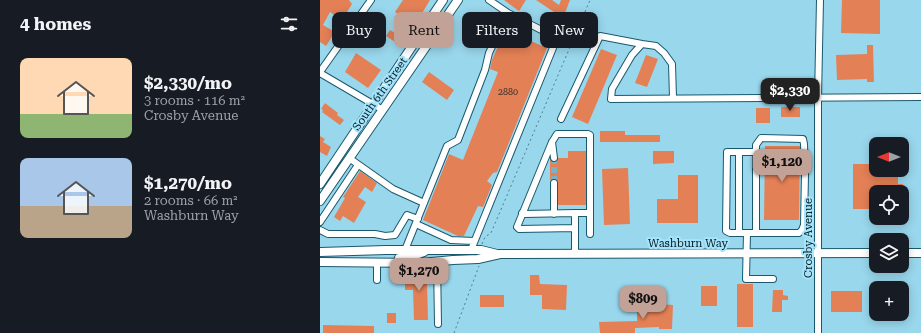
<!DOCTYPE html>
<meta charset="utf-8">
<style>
:root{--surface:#171b24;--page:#20242c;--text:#f1f3f6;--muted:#9ea1a6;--accent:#c2a296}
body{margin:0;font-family:"Roboto Serif",serif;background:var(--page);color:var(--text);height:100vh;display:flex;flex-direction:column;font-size:15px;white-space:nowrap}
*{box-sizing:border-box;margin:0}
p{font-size:13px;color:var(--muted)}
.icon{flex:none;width:22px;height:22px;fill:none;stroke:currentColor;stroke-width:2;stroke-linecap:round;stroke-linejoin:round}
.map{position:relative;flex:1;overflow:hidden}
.side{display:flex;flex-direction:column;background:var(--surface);width:320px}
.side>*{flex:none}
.banner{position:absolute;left:12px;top:12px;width:380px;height:36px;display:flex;gap:8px}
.needle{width:26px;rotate:270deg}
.tools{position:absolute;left:549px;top:137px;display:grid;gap:8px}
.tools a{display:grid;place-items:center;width:40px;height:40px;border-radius:8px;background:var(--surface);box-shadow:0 2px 10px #0003;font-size:20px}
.price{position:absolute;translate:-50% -34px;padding:0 9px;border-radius:8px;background:var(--accent);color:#111;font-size:13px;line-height:26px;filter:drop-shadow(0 1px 2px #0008)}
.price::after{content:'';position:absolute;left:50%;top:24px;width:12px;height:9px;margin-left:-6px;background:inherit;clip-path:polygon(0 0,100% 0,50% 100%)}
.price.current{background:#222;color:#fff}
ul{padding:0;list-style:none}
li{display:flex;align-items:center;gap:12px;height:100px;padding:0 20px}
li span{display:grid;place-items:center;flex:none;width:112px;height:80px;border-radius:8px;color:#555}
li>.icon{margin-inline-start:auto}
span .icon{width:48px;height:48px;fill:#fffc;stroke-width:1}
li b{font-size:17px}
h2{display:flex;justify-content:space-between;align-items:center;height:48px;padding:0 20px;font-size:17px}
.pill{padding:0 14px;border-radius:8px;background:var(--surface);box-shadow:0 2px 10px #0003;font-size:14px;line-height:36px}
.pill.current{background:var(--accent);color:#111}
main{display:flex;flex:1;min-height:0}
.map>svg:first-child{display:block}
</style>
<main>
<section class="side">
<h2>4 homes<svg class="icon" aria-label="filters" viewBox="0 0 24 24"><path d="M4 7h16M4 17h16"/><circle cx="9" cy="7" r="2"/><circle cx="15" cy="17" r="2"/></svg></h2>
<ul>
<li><span style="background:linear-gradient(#ffd9b3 70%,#8fb573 0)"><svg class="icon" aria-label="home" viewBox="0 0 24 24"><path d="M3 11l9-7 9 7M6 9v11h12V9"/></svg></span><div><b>$2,330/mo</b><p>3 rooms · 116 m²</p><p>Crosby Avenue</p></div></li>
<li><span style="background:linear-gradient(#a9c7e8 60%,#b9a48a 0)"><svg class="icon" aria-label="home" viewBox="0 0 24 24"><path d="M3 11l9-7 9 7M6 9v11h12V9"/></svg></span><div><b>$1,270/mo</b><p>2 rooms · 66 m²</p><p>Washburn Way</p></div></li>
</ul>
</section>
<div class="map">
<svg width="601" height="333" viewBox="0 0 601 333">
<rect width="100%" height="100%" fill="#99d7ed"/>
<path fill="#e48056" d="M0 0H29L32 4 22 20 10 12 3 25 15 32 6 46 0 42Z
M83 0H110L93 28 88 25V20L75 12Z
M184 0H206L199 11Z
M216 0H232L239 5 241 0H250L243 18Z
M522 0H560V34L521 33Z
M70 30 80 36 75 42 66 36Z
M185 30 227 48 177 172 173 173 167 181 172 185 163 207 158 206 144 236H138L103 220 129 154 143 160 178 72 170 69 172 60Z
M547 45H553L554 82H547V79L517 80 516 55 547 54Z
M281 49 297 55 268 124 252 117Z
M36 53 61 70 48 88 25 72Z
M326 55 338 59 327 87 315 83Z
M109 72 134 90 127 100 102 82Z
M5 103 18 113 17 115 24 120 20 125 2 112 3 110 1 109Z
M461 107H480V117H461Z
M436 108H450V123H436Z
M280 131H305V135H340V142H280Z
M0 136 5 139 3 142 11 147 7 156 0 152Z
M445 146H480L479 220H444Z
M248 151H266V205H238V181L234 179 230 180V160L234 162 237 161 238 158H248Z
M333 151H354V163L333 164Z
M533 164H556V170H578V184H583V192H556V209H533Z
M308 168 310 224 284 225 282 169Z
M40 171 57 183 52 192 45 187 38 197 46 202 34 223 23 216 20 221 14 217 25 198 23 197Z
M358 175H378V223H337V199H358Z
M112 271 113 282H107L108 320H94L93 290H85V276H89V272Z
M210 275H219L220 284 247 285 246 310 222 309V295H210Z
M417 284H433V327H417Z
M381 286H397V306H381Z
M453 290H463V295L468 296V300H462V312H452Z
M511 291H542V312H511Z
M160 295H184V307H160Z
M339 304 353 305 352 329H339V327L315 328V333H280L279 322 317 321V306L339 305Z
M67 313H76V323H67Z
M3 325 54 326V333H3Z"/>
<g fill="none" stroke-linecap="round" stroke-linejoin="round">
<path stroke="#7bb1c4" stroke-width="6" stroke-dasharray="6 3" stroke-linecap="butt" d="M234 158V183"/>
<g stroke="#1a596d" stroke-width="8">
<path id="minor" d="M0 72 51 0
M0 73 63 110
M353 98 352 64 344 53 336 46 322 44 312 55 292 89 291 99 601 97
M241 119 280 36 322 44
M232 142 234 158
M29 158 73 189 104 203
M234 183V214
M202 213 204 214 255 213
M0 222 38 165
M96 224 131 240 154 241
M255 228 199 229 197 227 232 142 237 134H268L270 135V234
M0 230 8 234H55L65 236 75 235 87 215 98 219
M419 233V152
M427 233H410L406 231 407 152H436
M436 233V145L441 138 483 139 484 144 485 174 484 225 482 230 479 233H427L426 279H453
M85 250 127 146 138 140 165 70 169 53 188 13 169 0
M151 250 237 38 188 13
M255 254V213H270
M117 261 118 324
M57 280V263
M498 333V98L500 0"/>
</g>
<g stroke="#1a596d" stroke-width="10">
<path id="major" d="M0 184 123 0
M0 201 138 0
M0 252 66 250H161L177 254
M582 253H601
M79 258H87L104 252
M0 262 101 263 133 260 158 259 180 254 556 253"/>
</g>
<path stroke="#517c8c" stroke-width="1" stroke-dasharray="2 3" stroke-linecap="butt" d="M162 244 165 237 171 233 270 0
M134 333 159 266"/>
<use href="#minor" stroke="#fff" stroke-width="6"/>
<use href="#major" stroke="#fff" stroke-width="8"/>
</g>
<g text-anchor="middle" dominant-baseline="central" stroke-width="4" stroke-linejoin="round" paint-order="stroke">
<g font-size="9" fill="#3a332e">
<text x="188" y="92">2880</text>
</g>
<g font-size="11" fill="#011921" stroke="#a6e4fb">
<text transform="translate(60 94) rotate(-55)">South 6th Street</text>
<text transform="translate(488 238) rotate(-90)">Crosby Avenue</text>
<text x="368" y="243">Washburn Way</text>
</g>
</g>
</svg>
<div class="tools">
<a><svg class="needle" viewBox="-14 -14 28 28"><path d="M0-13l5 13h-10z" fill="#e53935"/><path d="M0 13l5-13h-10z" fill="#9ea1a6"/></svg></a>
<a><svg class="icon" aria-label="locate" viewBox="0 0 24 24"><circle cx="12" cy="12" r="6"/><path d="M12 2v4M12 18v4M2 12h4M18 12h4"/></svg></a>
<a><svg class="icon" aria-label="layers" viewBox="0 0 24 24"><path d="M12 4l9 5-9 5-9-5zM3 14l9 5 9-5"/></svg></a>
<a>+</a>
</div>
<b class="price current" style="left:470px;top:112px">$2,330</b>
<b class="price" style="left:462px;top:183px">$1,120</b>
<b class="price" style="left:99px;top:292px">$1,270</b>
<b class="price" style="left:323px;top:320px">$809</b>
<div class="banner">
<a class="pill">Buy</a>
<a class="pill current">Rent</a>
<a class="pill">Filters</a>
<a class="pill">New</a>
</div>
</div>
</main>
